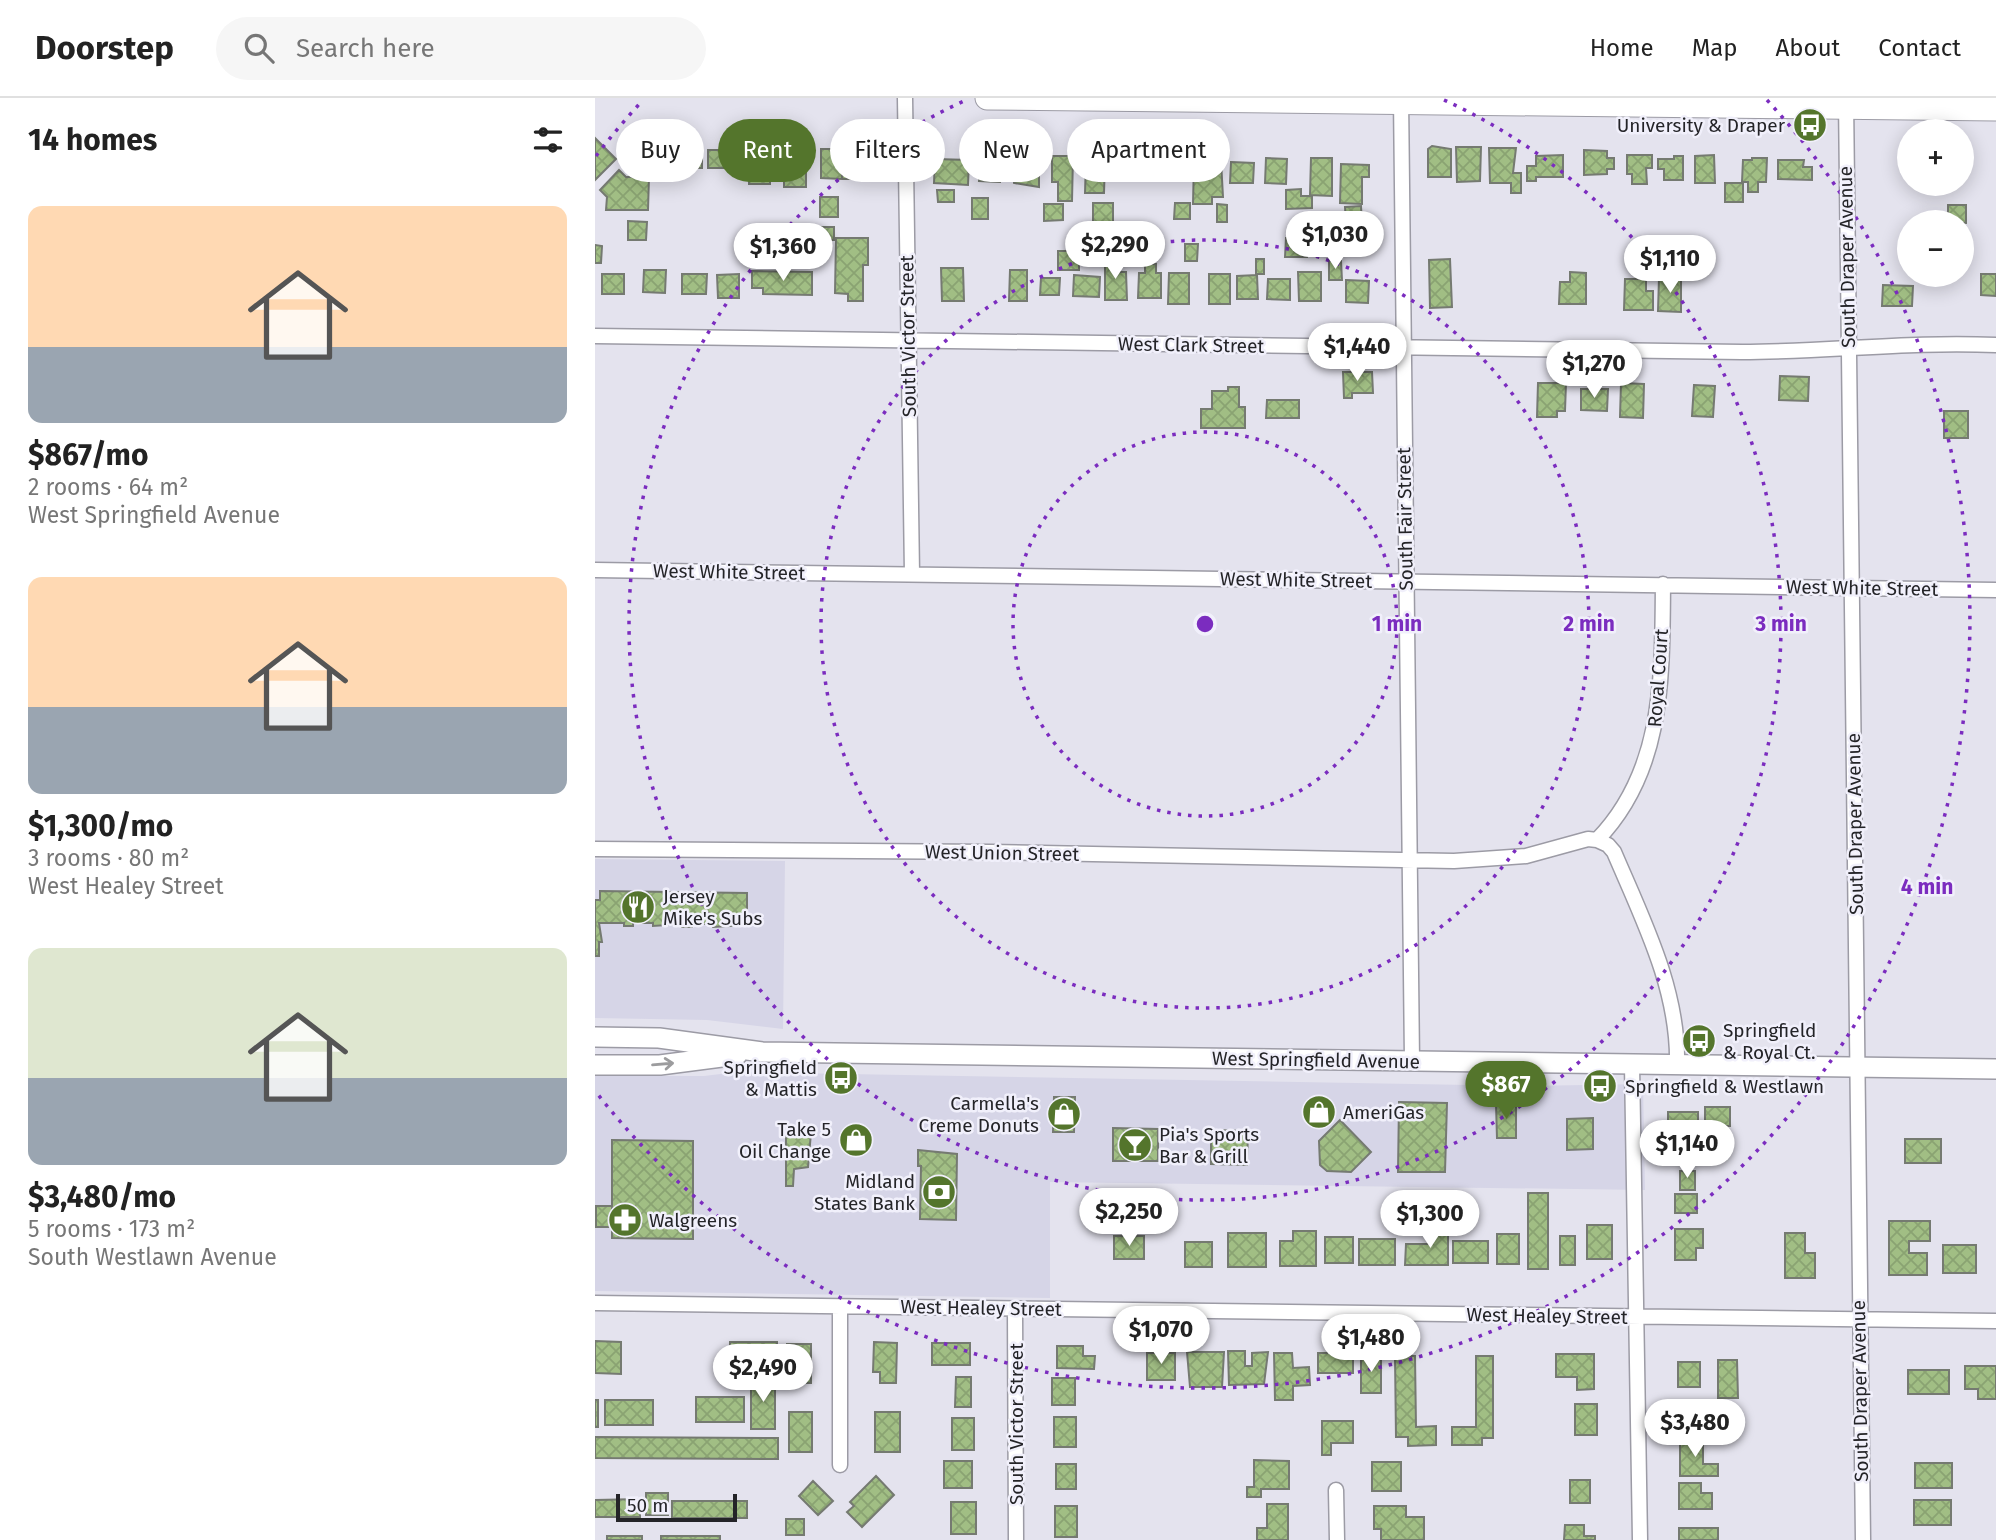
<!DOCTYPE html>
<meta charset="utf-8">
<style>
:root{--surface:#fff;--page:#f6f6f6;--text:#222;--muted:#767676;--line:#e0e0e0;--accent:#54752c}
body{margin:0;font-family:"Fira Sans",sans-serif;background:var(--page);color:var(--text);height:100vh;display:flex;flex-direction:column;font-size:26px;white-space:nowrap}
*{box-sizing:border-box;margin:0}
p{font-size:23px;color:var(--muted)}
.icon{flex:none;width:38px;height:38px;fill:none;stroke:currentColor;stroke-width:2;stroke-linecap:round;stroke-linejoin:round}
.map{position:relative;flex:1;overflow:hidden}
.sheet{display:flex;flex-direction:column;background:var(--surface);width:595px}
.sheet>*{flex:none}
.banner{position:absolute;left:21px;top:21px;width:665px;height:63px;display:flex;gap:14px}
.tools{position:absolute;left:1302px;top:21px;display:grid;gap:14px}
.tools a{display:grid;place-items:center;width:77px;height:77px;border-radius:50%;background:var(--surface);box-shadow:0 4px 18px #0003;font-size:35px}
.scale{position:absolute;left:21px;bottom:18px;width:121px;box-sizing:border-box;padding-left:7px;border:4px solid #242428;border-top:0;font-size:19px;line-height:24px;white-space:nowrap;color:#242428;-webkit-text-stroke:5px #f1f0fb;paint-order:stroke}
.price{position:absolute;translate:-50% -60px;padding:0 16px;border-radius:24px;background:#fff;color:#222;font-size:23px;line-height:46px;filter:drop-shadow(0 2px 4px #0008)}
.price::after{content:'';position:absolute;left:50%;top:42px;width:21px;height:16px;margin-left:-10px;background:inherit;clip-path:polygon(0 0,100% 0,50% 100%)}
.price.current{background:var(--accent);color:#fff}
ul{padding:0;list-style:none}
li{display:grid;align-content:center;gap:14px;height:371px;padding:0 28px}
li span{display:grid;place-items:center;height:217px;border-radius:14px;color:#555}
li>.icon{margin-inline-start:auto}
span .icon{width:126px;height:126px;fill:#fffc;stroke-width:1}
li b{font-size:30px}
h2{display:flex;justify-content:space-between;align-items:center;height:84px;padding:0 28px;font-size:30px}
.pill{padding:0 24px;border-radius:32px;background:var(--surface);box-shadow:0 4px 18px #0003;font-size:24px;line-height:63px}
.pill.current{background:var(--accent);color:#fff}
header{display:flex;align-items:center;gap:42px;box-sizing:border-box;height:98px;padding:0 35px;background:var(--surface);border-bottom:2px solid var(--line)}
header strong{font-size:33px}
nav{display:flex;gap:38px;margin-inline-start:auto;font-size:24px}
.search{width:490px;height:63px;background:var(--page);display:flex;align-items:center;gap:18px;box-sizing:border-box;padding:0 24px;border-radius:38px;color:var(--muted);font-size:26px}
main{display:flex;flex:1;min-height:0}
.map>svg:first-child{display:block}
</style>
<header>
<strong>Doorstep</strong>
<div class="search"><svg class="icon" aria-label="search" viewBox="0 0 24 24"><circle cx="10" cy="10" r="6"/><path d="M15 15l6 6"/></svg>Search here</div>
<nav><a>Home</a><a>Map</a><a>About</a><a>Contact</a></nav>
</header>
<main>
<section class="sheet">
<h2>14 homes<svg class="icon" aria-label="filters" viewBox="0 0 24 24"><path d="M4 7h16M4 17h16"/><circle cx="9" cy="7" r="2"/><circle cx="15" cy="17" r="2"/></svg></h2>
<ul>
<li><span style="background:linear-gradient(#ffd9b3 65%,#9aa5b1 0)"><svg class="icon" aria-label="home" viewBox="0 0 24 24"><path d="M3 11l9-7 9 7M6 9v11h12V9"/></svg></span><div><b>$867/mo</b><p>2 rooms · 64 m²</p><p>West Springfield Avenue</p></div></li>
<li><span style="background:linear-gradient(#ffd9b3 60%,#9aa5b1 0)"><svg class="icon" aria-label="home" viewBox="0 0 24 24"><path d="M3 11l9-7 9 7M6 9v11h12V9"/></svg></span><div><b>$1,300/mo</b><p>3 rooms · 80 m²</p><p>West Healey Street</p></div></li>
<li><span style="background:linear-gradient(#dfe7d0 60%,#9aa5b1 0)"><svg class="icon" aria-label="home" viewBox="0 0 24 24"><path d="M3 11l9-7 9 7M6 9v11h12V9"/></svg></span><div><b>$3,480/mo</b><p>5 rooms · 173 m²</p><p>South Westlawn Avenue</p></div></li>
</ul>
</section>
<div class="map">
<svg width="1401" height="1442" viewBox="0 0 1401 1442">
<defs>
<pattern id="building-cross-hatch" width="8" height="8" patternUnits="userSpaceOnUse" patternTransform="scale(1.75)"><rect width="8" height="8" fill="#a1be84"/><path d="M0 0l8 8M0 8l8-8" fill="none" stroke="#8aa372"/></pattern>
</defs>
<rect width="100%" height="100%" fill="#e4e3ee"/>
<path fill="#d6d5e7" d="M0 761 190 763 188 931 112 922 0 920Z
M142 974 932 988 1048 986 1050 1092 455 1084V1200L0 1193V978H109Z"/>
<path fill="url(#building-cross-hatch)" stroke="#757a71" stroke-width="2" d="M0 40 21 61 0 82Z
M837 48 856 51V79H833V51Z
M861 49H886L885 83 862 84Z
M894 50H921L918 75H926V95H916V85H895Z
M226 51H247V81L226 80Z
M247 51 269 52 268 81H247Z
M77 52H107V70H77Z
M113 52H143V70H113Z
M198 52H211V89H189V59H196Z
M989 52 1012 53V60H1019V71H1012V76L989 77Z
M158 54H171V59H175V86H154V60L158 59Z
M968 57V79H941V83H932V68H941V58Z
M1032 57H1057V70H1051L1052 86H1037V76H1032Z
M1119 57 1120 85H1100V58Z
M457 58H478L477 103H463V84H457Z
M1079 58H1088V82H1069V71H1063V61H1079Z
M385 59 406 60 405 84 384 83Z
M671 60 692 61 691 86 670 85Z
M716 60H737V98L715 97Z
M1157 60H1172L1171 84H1163V94H1153V84H1147L1148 62H1157Z
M340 61 374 62 373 87 339 85Z
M491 62H510L509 95H490Z
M527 62H546V81H527Z
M1183 62H1209L1208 69H1217V82L1183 81Z
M563 63 587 64 586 83H562Z
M599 63H626L628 99H617V106H598Z
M419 64 444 65V89L419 85Z
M636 64 659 65 658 85H635Z
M746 66 774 67V79H767V106L745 105Z
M24 72 31 79H54L53 112H11L12 99 5 92Z
M1130 85H1148V104H1130Z
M706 91V98H717V110L691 111V92Z
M342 92H359V104H343Z
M225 99H243V119H225Z
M377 100H393V121H377Z
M498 105H518V124H498Z
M580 105H595V121H579Z
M449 106H468V122L449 123Z
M622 106 632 107V124H622Z
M1353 107H1371V125L1353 124Z
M766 108 767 126H751L750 109Z
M33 123 52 124 51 142H33Z
M219 129H239V142H219Z
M241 140H273V167H268V203H253V196L240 195Z
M691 140 713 141 712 159H690Z
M590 146H603L602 163H590Z
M0 147 7 148 6 165H0Z
M463 153H484V172H463Z
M510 159H523L524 174H531L532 202H510Z
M661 161H669V176H661Z
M855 161 857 209 835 210 834 162Z
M734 163H746L747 182H734Z
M550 166H561V175H566V200H543L544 175H550Z
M346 170H368L369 203H347Z
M49 172H71L70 195 48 194Z
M415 172H432V203H414Z
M157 173 217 174V197L168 196V190H157Z
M703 174H726V203H704Z
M975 174 991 175V206H964L965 184H975Z
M574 175H594V206H573Z
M7 176H29V196H7Z
M87 176H112L111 196H87Z
M144 176V200H123L122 177Z
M614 176H635V206H614Z
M1386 176H1401V198L1386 197Z
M479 177 505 179 504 199 478 198Z
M662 177 663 201H642V178Z
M446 180H465L464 197H445Z
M1064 180H1086V214L1063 213Z
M673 181H695V202L672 201Z
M1030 181H1051V193H1058V212H1029Z
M751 182 774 183 773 205 751 204Z
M1288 187 1318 188 1317 208H1287Z
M748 274H777L778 295H757V300H749Z
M1185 278 1214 279 1213 303 1184 302Z
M943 285H971L970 313H962V319H942Z
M1026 285 1049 286 1048 320 1025 319Z
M1099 287 1120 288 1118 319 1097 318Z
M633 289H644V309H650V330H606V311H617V293H633Z
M986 291H1013L1012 313 986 312Z
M672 302H704V320H671Z
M1349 313H1373V340H1349Z
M5 793 152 795V827L118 829V826H97V829H87V826L58 828V825H38V828H29V825H4L7 844H4V858H0V802H5Z
M459 999H480L479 1034H458Z
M804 1004 852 1005 850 1074H803Z
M901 1006H921V1040H902Z
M1110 1009H1135V1028H1110Z
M1073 1014H1103V1033H1073Z
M998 1020V1051L972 1052V1021Z
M745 1022 776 1054 756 1074 732 1073 725 1067 724 1043Z
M518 1030 563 1031V1063H518Z
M616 1032 653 1033 652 1067 616 1066Z
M216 1035 213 1069 199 1071 198 1088H191V1036Z
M1310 1041H1346V1065H1310Z
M17 1042 98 1043V1141L17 1140Z
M323 1052 362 1056 361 1122 325 1121 326 1068H323Z
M1085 1073H1100V1092H1085Z
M933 1095H953V1171H933Z
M1080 1096H1102V1115H1080Z
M1 1108H17V1129H1Z
M1294 1123H1335V1143H1314V1155H1332V1177H1294Z
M992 1127H1017V1161H992Z
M835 1129H853V1167H810L811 1146H834Z
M1080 1131H1108V1150H1101V1162H1080Z
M698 1133H721V1168H685V1143H698Z
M633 1135H671V1169H633Z
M1190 1135H1210V1155H1220V1180H1190Z
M902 1136H924V1166H902Z
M519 1138H549V1161H519Z
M965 1138H980V1167H965Z
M730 1139H758V1165H730Z
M764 1141H800V1167H764Z
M858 1143H893V1165H858Z
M590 1144H617V1169H590Z
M1348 1147H1381V1175H1348Z
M0 1243 26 1244V1276L0 1275Z
M135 1244H182V1268H135Z
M279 1244 302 1245 301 1285H285V1274H278Z
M337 1245H375V1267H337Z
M192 1246H216V1285H192Z
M462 1248H488V1258H500L499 1271 462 1270Z
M633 1253H650V1268H657V1255L673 1254 669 1286 634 1287Z
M592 1254H629L627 1289H595Z
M552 1255H580V1282H552Z
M679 1255H697L698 1270 714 1269 715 1287 698 1288V1302H680Z
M723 1255H758V1275H723Z
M961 1256H999V1291L982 1292V1279H961Z
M766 1258H786V1295H766Z
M800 1258H820L821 1329 841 1328V1347L813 1348V1339H801Z
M881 1258H898V1340H887V1347H857V1329H881Z
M1123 1262H1142L1143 1300H1123Z
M1083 1264H1105V1289H1083Z
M1370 1268H1401V1301H1383V1291H1370Z
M1313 1272H1354V1296H1313Z
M361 1279H376V1309H360Z
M457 1280H480V1307H457Z
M156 1282H180V1331H156Z
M101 1299H149V1324H101Z
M0 1302H3V1329H0Z
M10 1302H58V1327H10Z
M980 1306H1002V1337H980Z
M194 1314H217V1354H194Z
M280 1314H305V1354H280Z
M459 1319H481V1349H459Z
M357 1320H379V1352H357Z
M727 1323H758V1345H736V1357H727Z
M1108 1338V1366H1123V1378H1085V1339Z
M0 1339 183 1340V1361L0 1360Z
M659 1362 694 1363V1391H666V1399H652V1389H659Z
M349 1363H377V1390H349Z
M777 1364H806V1393H777Z
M1320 1365H1357V1390H1320Z
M461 1366H481V1391H461Z
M281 1378 299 1397 267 1429 252 1414 259 1408 255 1404Z
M975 1382H995V1405H975Z
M218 1383 238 1403 223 1417 204 1398Z
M1084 1385H1106V1395H1117V1411H1084Z
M51 1395H73V1417H51Z
M45 1401V1419H0V1402Z
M1319 1402H1356V1427H1319Z
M77 1403H152V1420H77Z
M356 1404H381V1436H356Z
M672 1406H693V1442H662V1430H672Z
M460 1408H482V1439H460Z
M779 1408H811V1419H829V1442H786V1431H779Z
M191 1421H209V1437H191Z
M970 1427H989V1438H1000V1442H969Z
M1084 1430H1123V1442H1084Z
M12 1438H47V1442H12Z
M66 1438H125V1442H66Z"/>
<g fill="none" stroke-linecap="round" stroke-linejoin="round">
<g stroke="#9c9ba5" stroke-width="17">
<path id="street" d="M310 0 317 476
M806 0 817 963
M1251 1 1268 1442
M0 238 1147 254C1232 254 1316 243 1401 247
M0 472 1401 492
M1002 742 1013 747 1019 754C1048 822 1084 892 1082 967
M0 751 396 754 859 763 931 758 993 741 1002 742C1070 672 1067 577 1068 486
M1037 967 1045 1442
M0 1205 1401 1223
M245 1209V1367
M420 1211 421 1442
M741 1392 742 1442"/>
</g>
<g stroke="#9c9ba5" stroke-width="22">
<path id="secondary" d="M0 939 64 940 167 954 1401 971
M0 967H65L142 957"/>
</g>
<g stroke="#9c9ba5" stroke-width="25">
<path id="primary" d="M392 0 1401 11"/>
</g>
<use href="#street" stroke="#fff" stroke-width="14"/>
<use href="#secondary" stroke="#fff" stroke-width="19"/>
<use href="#primary" stroke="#fff" stroke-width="23"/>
</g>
<defs><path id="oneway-shaft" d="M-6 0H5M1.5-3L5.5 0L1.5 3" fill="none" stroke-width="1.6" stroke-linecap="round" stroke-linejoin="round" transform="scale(1.75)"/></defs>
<use stroke="#9c9c9e" href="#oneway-shaft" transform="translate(68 966) rotate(-5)"/>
<g fill="none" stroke="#7b2cbf" stroke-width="3.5" stroke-dasharray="3.5 7">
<circle cx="610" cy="526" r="192"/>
<circle cx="610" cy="526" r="384"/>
<path d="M849 2A576 576 0 1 1 371 2"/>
<path d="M1 58A768 768 0 0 1 48 2M1172 2A768 768 0 1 1 1 994"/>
</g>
<defs>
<g id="bus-disc" transform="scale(1.75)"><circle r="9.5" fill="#54752c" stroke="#f1f0fb"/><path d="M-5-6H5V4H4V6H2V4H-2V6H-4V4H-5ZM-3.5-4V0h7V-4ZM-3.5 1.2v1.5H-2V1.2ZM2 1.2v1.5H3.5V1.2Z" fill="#fff"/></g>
<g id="restaurant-disc" transform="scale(1.75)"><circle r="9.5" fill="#54752c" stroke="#f1f0fb"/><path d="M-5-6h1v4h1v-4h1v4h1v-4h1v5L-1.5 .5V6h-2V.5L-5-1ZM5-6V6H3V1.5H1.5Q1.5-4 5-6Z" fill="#fff"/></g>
<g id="shop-disc" transform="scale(1.75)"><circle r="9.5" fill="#54752c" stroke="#f1f0fb"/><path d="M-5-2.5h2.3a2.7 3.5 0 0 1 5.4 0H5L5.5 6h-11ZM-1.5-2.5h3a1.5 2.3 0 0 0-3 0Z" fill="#fff"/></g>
<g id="bar-disc" transform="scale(1.75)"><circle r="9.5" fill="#54752c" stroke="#f1f0fb"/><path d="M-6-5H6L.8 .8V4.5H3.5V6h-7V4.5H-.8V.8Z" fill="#fff"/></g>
<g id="bank-disc" transform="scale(1.75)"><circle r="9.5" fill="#54752c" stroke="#f1f0fb"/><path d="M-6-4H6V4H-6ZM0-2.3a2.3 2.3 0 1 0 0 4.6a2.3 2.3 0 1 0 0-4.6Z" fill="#fff"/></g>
<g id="pharmacy-disc" transform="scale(1.75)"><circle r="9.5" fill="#54752c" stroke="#f1f0fb"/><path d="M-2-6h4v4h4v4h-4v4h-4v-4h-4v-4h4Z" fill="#fff"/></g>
</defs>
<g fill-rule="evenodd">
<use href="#bus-disc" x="1215" y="27"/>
<use href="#restaurant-disc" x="43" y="809"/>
<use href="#bus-disc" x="1104" y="943"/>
<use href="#bus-disc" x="246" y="980"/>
<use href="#bus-disc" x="1005" y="988"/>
<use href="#shop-disc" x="724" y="1014"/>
<use href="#shop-disc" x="469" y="1016"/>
<use href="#shop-disc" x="261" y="1042"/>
<use href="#bar-disc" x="540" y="1047"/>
<use href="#bank-disc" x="344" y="1094"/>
<use href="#pharmacy-disc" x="30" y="1122"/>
</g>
<g text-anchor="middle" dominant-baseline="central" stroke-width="5" stroke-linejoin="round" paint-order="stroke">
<g font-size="19" fill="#242428" stroke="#f1f0fb" text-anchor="start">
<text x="1190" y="27" text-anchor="end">University &amp; Draper</text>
<text x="68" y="798">Jersey<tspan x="68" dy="22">Mike's Subs</tspan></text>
<text x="1128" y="932">Springfield<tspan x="1128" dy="22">&amp; Royal Ct.</tspan></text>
<text x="222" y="969" text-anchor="end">Springfield<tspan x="222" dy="22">&amp; Mattis</tspan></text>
<text x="1030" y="988">Springfield &amp; Westlawn</text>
<text x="444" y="1005" text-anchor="end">Carmella's<tspan x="444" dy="22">Creme Donuts</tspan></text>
<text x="748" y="1014">AmeriGas</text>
<text x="236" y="1031" text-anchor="end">Take 5<tspan x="236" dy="22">Oil Change</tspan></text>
<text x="564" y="1036">Pia's Sports<tspan x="564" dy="22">Bar &amp; Grill</tspan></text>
<text x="320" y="1083" text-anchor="end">Midland<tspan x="320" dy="22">States Bank</tspan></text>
<text x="54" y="1122">Walgreens</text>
</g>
<g font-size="19" fill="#242428" stroke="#f1f0fb">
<text transform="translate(1252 159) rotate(-91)">South Draper Avenue</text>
<text transform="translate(313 238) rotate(-91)">South Victor Street</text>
<text transform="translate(596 247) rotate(1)">West Clark Street</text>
<text transform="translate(810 421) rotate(-91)">South Fair Street</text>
<text transform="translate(134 474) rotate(1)">West White Street</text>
<text transform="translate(701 482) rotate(1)">West White Street</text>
<text transform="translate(1267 490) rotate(1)">West White Street</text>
<text transform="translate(1063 580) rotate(-86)">Royal Court</text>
<text transform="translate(1260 726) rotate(-91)">South Draper Avenue</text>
<text transform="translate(407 755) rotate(1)">West Union Street</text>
<text transform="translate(721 962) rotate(1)">West Springfield Avenue</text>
<text transform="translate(386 1210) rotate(1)">West Healey Street</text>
<text transform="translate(952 1218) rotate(1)">West Healey Street</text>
<text transform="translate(1265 1293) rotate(-91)">South Draper Avenue</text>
<text transform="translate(421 1326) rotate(-90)">South Victor Street</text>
</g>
</g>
<circle cx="610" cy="526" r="10" fill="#7b2cbf" stroke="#f1f0fb" stroke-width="3.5"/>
<g font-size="21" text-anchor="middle" font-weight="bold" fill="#7b2cbf" stroke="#f1f0fb" stroke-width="5" stroke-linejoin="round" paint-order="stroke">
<text x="802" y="533">1 min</text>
<text x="994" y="533">2 min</text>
<text x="1186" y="533">3 min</text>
<text x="1332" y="796">4 min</text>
</g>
</svg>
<div class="tools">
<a>+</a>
<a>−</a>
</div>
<div class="scale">50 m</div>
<b class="price" style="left:740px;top:173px">$1,030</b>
<b class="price" style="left:520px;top:183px">$2,290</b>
<b class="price" style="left:188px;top:185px">$1,360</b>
<b class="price" style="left:1075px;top:197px">$1,110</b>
<b class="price" style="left:762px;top:285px">$1,440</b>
<b class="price" style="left:999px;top:302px">$1,270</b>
<b class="price current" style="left:911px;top:1023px">$867</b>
<b class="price" style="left:1092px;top:1082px">$1,140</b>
<b class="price" style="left:534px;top:1150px">$2,250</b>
<b class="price" style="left:835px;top:1152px">$1,300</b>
<b class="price" style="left:566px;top:1268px">$1,070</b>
<b class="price" style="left:776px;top:1276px">$1,480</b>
<b class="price" style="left:168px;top:1306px">$2,490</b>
<b class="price" style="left:1100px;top:1361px">$3,480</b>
<div class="banner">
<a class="pill">Buy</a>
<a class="pill current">Rent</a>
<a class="pill">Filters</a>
<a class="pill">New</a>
<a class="pill">Apartment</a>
</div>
</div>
</main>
